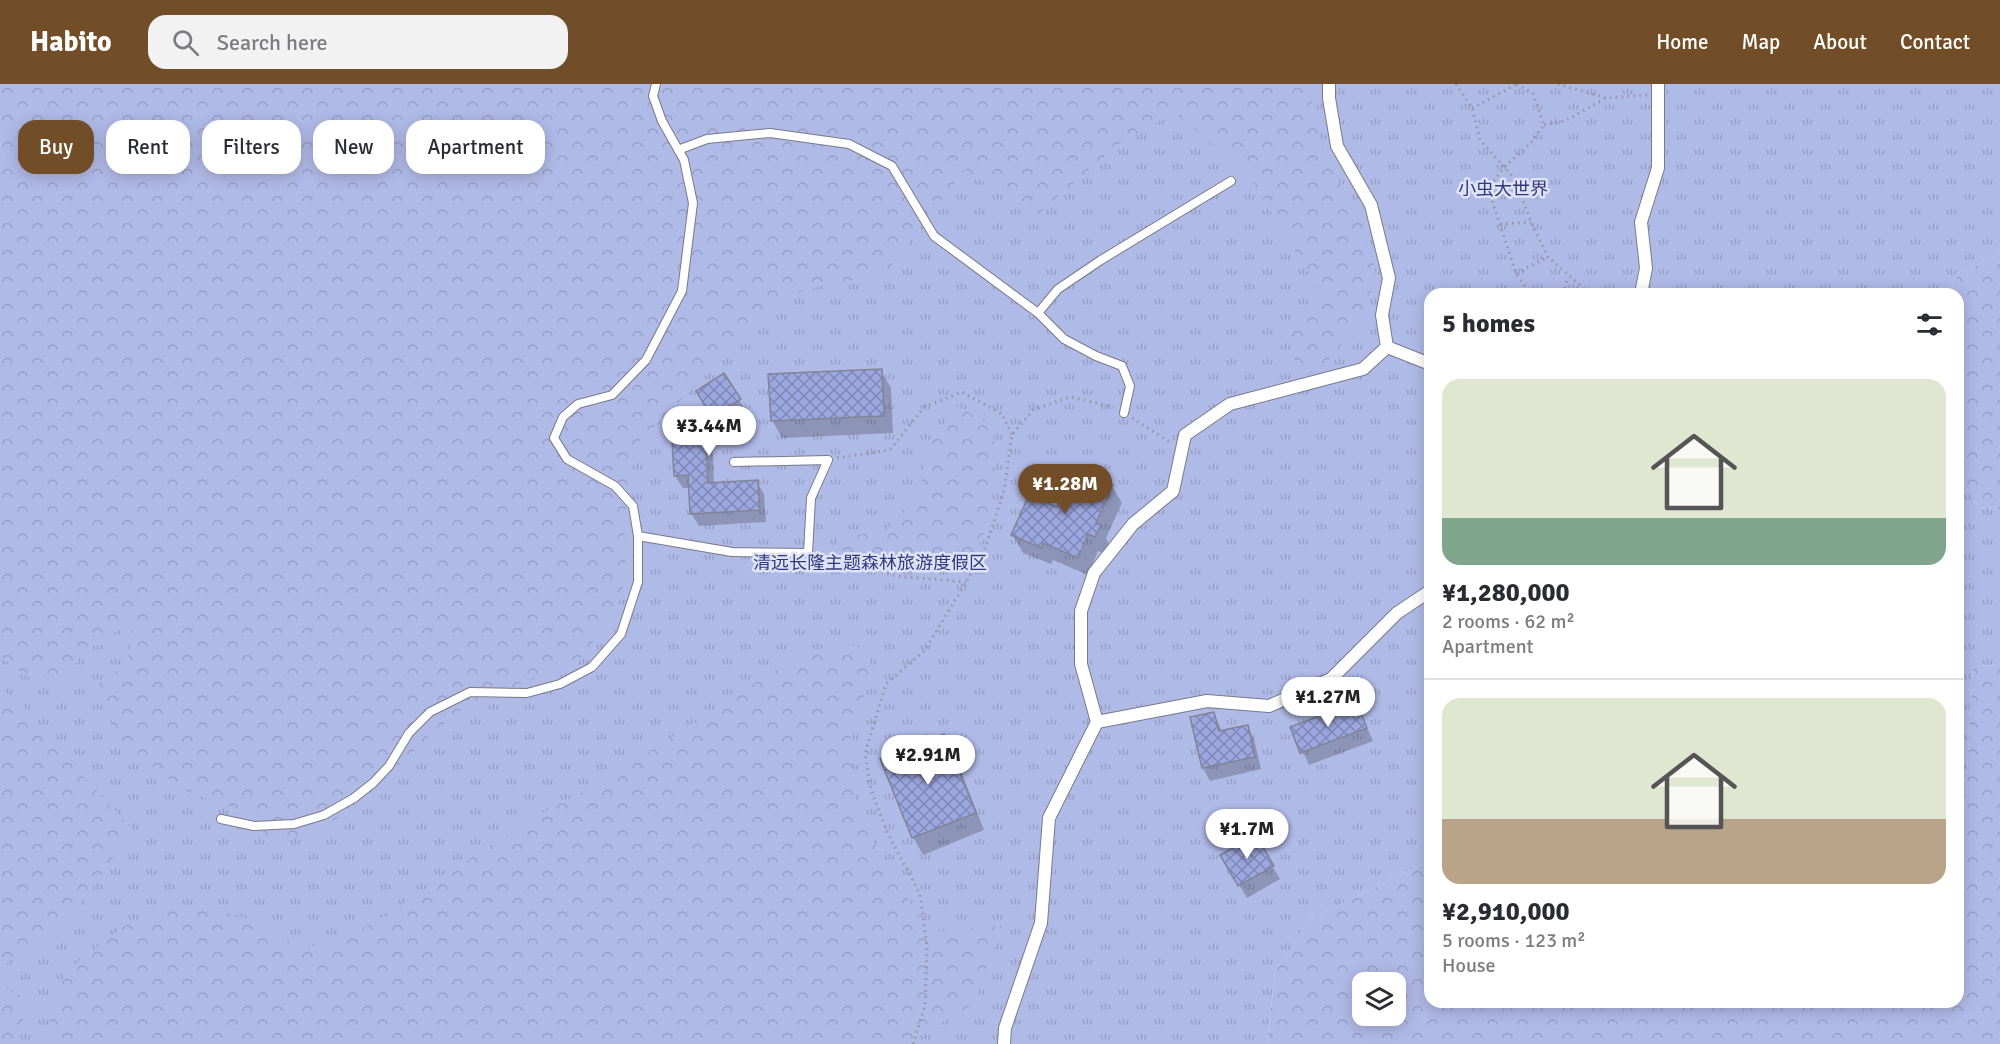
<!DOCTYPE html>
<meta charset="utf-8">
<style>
:root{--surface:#fff;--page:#f2f2f3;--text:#2b2b33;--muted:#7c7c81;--line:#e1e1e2;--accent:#724e28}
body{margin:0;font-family:Signika,"Noto Sans SC",sans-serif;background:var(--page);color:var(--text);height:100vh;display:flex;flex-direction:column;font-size:22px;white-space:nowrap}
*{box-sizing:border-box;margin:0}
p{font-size:20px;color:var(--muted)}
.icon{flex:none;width:33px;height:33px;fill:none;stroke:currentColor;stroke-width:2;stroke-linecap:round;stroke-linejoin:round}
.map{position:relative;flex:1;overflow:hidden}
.drawer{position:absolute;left:1424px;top:204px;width:540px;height:720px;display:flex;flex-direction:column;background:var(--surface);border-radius:18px;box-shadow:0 3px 15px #0003}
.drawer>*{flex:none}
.guide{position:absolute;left:18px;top:36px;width:570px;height:54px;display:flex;gap:12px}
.controls{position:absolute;left:1352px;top:888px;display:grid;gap:12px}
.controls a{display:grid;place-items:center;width:54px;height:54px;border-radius:12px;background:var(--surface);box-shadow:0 3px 15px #0003;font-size:30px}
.price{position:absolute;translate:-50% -51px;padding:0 14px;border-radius:21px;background:#fff;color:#222;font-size:20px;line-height:39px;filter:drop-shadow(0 2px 3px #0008)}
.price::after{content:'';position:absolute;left:50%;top:36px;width:18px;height:14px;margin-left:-9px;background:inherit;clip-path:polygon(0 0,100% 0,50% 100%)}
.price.selected{background:var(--accent);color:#fff}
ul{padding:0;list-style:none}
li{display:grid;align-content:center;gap:12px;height:318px;padding:0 18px}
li+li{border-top:2px solid var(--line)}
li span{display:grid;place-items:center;height:186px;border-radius:18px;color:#555}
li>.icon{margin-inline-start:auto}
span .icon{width:108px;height:108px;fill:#fffc;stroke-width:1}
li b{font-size:26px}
h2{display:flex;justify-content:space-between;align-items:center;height:72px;padding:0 18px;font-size:26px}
.pill{padding:0 21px;border-radius:18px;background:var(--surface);box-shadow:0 3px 15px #0003;font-size:21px;line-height:54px}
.pill.selected{background:var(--accent);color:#fff}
header{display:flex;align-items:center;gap:36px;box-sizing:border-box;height:84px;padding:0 30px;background:var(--accent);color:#fff}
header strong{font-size:28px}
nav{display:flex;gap:33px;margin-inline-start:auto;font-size:21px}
.search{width:420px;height:54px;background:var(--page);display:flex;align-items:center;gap:15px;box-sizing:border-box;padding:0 21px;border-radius:18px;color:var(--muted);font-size:22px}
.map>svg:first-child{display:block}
</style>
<header>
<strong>Habito</strong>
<div class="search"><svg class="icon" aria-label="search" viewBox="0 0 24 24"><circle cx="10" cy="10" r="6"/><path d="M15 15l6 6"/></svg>Search here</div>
<nav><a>Home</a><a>Map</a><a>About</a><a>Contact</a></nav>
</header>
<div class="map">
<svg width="2000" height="960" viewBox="0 0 2000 960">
<defs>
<pattern id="grass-tufts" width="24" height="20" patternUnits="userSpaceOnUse" patternTransform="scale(1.5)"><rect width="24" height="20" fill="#b0bae7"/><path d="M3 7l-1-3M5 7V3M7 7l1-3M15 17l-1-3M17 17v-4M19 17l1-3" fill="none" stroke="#969fc6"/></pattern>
<pattern id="forest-crowns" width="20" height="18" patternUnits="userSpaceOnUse" patternTransform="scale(1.5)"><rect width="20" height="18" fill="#b0bae7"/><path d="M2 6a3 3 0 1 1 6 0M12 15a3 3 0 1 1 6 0" fill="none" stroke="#969fc6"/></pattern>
<pattern id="building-cross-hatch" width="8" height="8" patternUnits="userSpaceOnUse" patternTransform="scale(1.5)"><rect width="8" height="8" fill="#9ca7e0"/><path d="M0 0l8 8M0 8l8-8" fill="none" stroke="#7e87b5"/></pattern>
</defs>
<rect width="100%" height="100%" fill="#dfe3f7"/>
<path fill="url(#grass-tufts)" d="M594 0H2000V170L1958 189 1949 210H1430L1429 777 1310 835 1275 887 1267 960H0V391Z
M1958 393 1979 423 2000 426V582L1973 581 1965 727 1958 728Z"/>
<path fill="url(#forest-crowns)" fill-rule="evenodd" d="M0 0H1307L1326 75 1363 139 1376 190 1363 236 1327 278 1299 296 1286 240 1322 211 1251 95 1174 28 1115 63 1036 132 965 86 883 192 833 199 799 208 760 237 629 368 624 455 627 487 617 525 578 578 536 592 504 608 465 623 431 650 370 710 323 744 270 760 263 751 266 737 184 706 127 664 106 627 99 597 121 585 130 567 132 541 119 544 104 561 92 562 79 570 72 592 55 602C30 597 19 588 0 571Z
M2000 170V426L1979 423 1958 393V210H1949L1958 189Z
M958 322 993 343 996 399 982 455 962 487 896 480 839 466 838 455 887 445 917 416 930 359Z
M865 560 872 590 850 652 855 719 897 802 933 848 1002 842 974 920 905 960H46L49 941 66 887 127 840 163 826 197 822 241 832 282 855 301 862 324 861 344 854 380 835 501 754 542 729 609 694 783 581 813 566Z
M1973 581 2000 582V960H1267L1275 887 1310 835 1429 777 1430 918H1958V728L1965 727ZM1362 898H1395V932H1362Z
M0 604 21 619 65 673 132 745C107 780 80 830 47 856 32 868 15 870 0 885Z
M0 903 34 917 24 934 12 960H0Z"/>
<path fill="#0003" d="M881 287 891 304 893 349 782 354 772 336Z
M739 316 747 329 712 350 714 400 757 398 764 410 766 438 699 442 691 429 690 404H683L675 392 687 338Z
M1112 402 1122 419 1106 454 1109 460 1105 470 1098 467 1088 491 1053 476 1051 480 1023 469 1013 451 1058 424Z
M1356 620 1373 657 1309 681 1292 644Z
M1214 629 1222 648 1247 642 1254 655 1261 685 1210 697 1203 684 1192 634Z
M944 651 954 669 984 746 923 771 913 753Z
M1255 753 1280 795 1247 814 1222 772Z"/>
<path fill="url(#building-cross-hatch)" stroke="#808596" stroke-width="1.5" d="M882 285 884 332 771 337 768 290Z
M724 289 741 315 705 337 708 399 758 396 760 426 690 430 688 391 674 392 671 337 686 336 685 328 708 327 696 307Z
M1074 384 1113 401 1096 439 1101 441 1095 453 1088 450 1078 474 1043 459 1041 464 1011 451 1029 411 1057 423Z
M1357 618 1367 644 1300 669 1290 643Z
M1214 628 1219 647 1248 641 1255 673 1202 684 1190 633Z
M944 650 976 729 912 754 880 675Z
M1256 751 1274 782 1238 802 1220 771Z"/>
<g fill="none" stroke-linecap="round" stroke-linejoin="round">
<g stroke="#767a8b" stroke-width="10">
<path id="service" d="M678 66 707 55 770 49 849 60 892 82 934 152 1038 229 1058 205 1101 176 1231 97
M1038 229 1064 255 1096 272 1122 282 1130 302 1124 329
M638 452 732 468 808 469 811 414 828 376 734 378
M221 735 254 742 294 740 324 731 354 714 373 699 389 682 409 649 430 628 470 608 527 609 560 600 592 583 621 550 638 498V452L633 422 615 402 567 375 554 354 563 333 578 320 612 311 646 276 682 207 693 119 684 76 662 37 653 12 656 0"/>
</g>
<g stroke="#767a8b" stroke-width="14">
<path id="pedestrian" d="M1641 210 1646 184 1641 138 1658 84V0
M1387 263 1430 280
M1097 638 1081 580V527L1094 489 1133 440 1173 407 1185 351 1230 320 1363 285 1387 263 1382 231 1389 194 1371 121 1337 62 1329 14V0
M1004 960 1005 944 1041 839 1049 734 1097 638 1207 617 1269 622 1331 595 1397 529 1430 507"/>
</g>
<path stroke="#9296a4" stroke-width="3" stroke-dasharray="1.5 4.5" stroke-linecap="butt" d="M1456 0 1472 24 1480 56 1515 95 1531 138 1548 173 1590 210
M1517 0 1533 10 1544 41 1530 60 1504 83 1488 105 1516 189 1530 210
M1558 0 1606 14
M1472 24 1517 0
M1544 41 1565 37 1606 14 1647 11
M1500 140 1531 138
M1516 189 1548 173
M1563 210 1568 193
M1132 334 1170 358
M837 374 890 366 924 323 962 308 1002 330 1012 351
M818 470 896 492 966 498
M913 960 925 922 927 862 920 810 887 748 871 706 865 669 886 600 925 566 983 470 1004 407 1012 351 1033 326 1070 313 1114 323"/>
<use href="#service" stroke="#fff" stroke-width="8"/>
<use href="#pedestrian" stroke="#fff" stroke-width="12"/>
</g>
<g text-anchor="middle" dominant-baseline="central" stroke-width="5" stroke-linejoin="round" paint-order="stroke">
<g font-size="18" fill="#32387c" stroke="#dfe3f7">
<text x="1503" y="105">小虫大世界</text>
<text x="870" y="479">清远长隆主题森林旅游度假区</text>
</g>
</g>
</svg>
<div class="controls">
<a><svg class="icon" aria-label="layers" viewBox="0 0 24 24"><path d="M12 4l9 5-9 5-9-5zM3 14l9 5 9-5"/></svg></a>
</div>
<b class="price" style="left:709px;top:373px">¥3.44M</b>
<b class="price selected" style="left:1065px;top:431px">¥1.28M</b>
<b class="price" style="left:1328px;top:644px">¥1.27M</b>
<b class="price" style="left:928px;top:702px">¥2.91M</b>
<b class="price" style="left:1247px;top:776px">¥1.7M</b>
<div class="guide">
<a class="pill selected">Buy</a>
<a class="pill">Rent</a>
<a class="pill">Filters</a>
<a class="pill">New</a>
<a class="pill">Apartment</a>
</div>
<section class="drawer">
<h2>5 homes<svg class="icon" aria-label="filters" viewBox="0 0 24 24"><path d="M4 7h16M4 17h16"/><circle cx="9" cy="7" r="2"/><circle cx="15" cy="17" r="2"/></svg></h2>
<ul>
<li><span style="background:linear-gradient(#dfe7d0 75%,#7fa58c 0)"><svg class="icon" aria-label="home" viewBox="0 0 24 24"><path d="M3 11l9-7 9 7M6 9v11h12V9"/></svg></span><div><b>¥1,280,000</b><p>2 rooms · 62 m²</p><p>Apartment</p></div></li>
<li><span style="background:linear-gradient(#dfe7d0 65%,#b9a48a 0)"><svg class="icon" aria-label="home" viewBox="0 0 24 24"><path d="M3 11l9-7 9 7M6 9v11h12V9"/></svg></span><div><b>¥2,910,000</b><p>5 rooms · 123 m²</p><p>House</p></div></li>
</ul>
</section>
</div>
